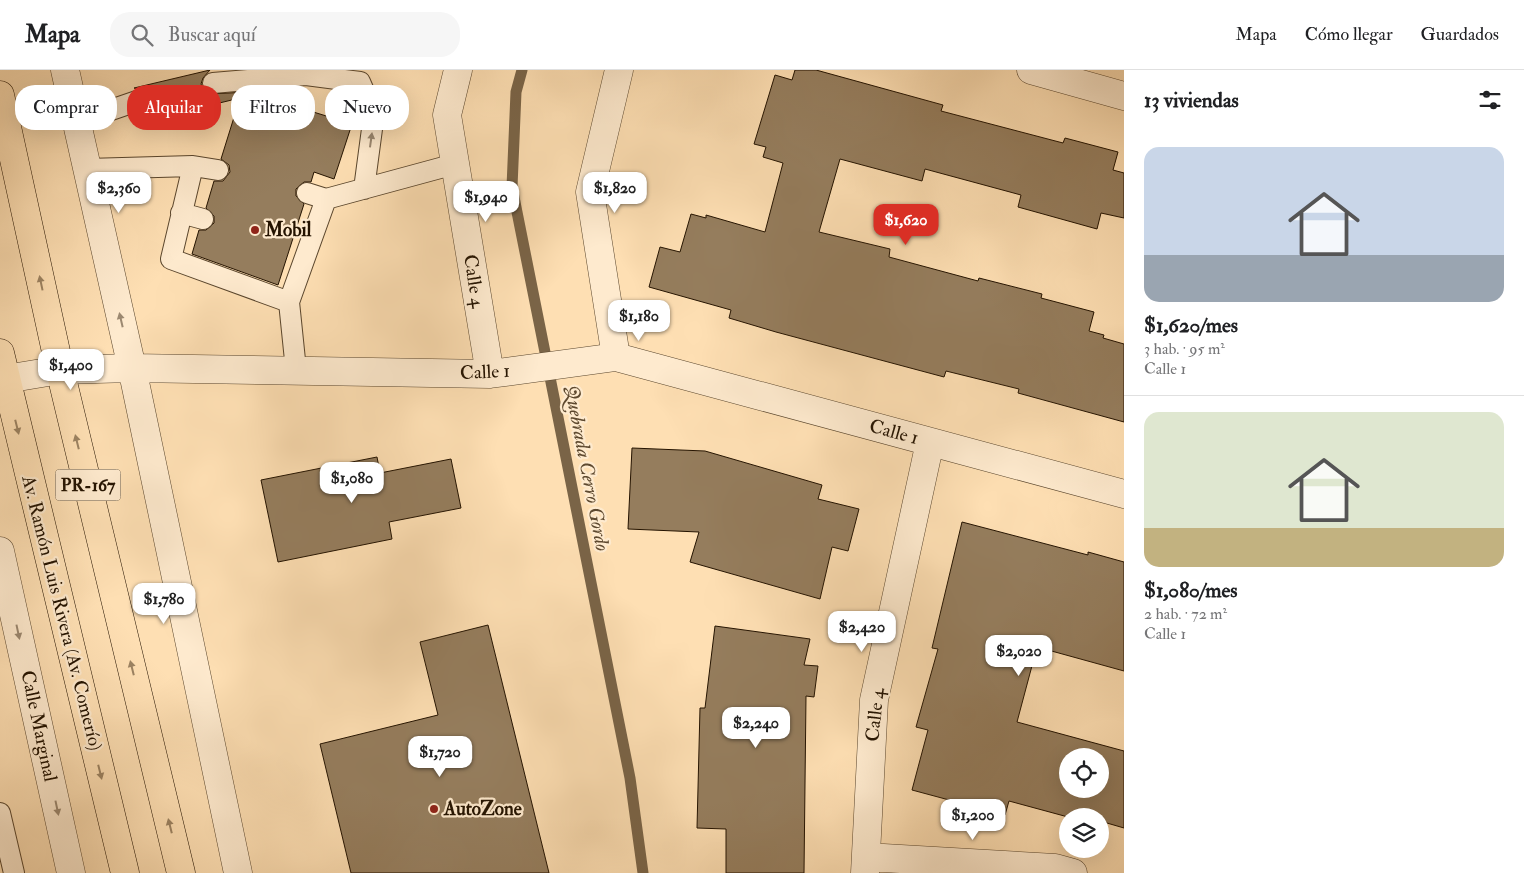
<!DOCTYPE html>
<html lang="es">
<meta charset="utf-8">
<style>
:root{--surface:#fff;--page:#f6f6f6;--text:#202124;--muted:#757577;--line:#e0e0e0;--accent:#d93025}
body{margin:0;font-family:"IM FELL Double Pica",serif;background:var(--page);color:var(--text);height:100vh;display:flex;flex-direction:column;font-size:19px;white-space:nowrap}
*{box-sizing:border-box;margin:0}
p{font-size:16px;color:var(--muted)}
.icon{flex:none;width:28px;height:28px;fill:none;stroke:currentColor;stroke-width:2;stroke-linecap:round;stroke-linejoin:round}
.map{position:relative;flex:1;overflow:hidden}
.drawer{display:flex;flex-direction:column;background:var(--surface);width:400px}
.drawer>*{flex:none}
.guide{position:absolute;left:15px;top:15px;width:475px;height:45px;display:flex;gap:10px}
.tools{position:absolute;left:1059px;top:678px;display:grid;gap:10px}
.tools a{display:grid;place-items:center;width:50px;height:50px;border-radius:50%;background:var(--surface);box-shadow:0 5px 20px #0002;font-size:25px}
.price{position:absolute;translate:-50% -42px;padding:0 11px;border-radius:10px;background:#fff;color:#222;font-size:16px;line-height:32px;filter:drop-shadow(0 1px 2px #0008)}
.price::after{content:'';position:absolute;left:50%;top:30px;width:15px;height:11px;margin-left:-8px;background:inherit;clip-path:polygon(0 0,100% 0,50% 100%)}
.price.current{background:var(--accent);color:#fff}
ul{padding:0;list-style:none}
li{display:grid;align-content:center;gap:10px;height:265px;padding:0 20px}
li+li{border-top:1px solid var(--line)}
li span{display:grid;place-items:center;height:155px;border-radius:15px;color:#555}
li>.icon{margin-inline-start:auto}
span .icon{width:90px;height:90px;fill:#fffc;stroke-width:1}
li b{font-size:21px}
h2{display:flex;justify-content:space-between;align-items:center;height:60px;padding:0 20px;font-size:21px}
.chip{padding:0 18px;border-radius:20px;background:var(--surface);box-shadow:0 5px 20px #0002;font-size:18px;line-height:45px}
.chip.current{background:var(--accent);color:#fff}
header{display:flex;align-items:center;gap:30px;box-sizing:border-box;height:70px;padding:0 25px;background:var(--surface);border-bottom:1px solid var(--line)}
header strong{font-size:24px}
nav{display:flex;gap:28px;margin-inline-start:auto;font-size:18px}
.search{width:350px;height:45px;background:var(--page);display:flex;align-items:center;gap:12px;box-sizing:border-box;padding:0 18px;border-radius:20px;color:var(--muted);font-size:19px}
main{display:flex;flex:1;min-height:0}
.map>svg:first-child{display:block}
</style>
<header>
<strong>Mapa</strong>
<div class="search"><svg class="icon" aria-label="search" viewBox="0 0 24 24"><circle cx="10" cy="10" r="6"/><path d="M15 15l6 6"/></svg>Buscar aquí</div>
<nav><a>Mapa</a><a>Cómo llegar</a><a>Guardados</a></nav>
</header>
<main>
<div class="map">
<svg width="1124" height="803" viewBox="0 0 1124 803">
<rect width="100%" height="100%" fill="#fedfb3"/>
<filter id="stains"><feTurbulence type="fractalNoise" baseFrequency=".004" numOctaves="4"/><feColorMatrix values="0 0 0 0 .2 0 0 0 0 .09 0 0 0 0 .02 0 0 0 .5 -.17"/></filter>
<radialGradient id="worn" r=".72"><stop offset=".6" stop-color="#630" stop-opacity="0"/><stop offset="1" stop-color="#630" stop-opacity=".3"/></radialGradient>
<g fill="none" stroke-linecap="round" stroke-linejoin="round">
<path stroke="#7a6447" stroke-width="11" d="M522 0 516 22 512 117 630 708 643 803"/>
</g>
<path fill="#957d5d" stroke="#241300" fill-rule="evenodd" d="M210 0 203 8 201 14 204 20 208 24 249 22 352 54 334 109 314 102 311 112H304L296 119V126L304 134 278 215 192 184 199 160H206L214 153V146L206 138 214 111H223L230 102 229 95 221 89 240 28 141 52 139 43 146 38 148 28 144 22 134 18Z
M795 0H816L943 35 941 41 1063 73 1065 68 1118 82 1113 100 1124 103V148L1101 143 1097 159 1018 137 1021 125 925 99 922 111 840 89 819 162 890 179 889 187 978 211 979 208 1042 224 1041 228 1094 242 1089 261 1104 265 1103 268 1124 274V352L1018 323 1019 319 946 301 944 307 776 262 729 248 731 240 649 217 660 177 680 182 691 144 706 148V145L765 162 783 93 763 87 766 77 754 74 775 5 792 10Z
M632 378 705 381 822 415 818 429 859 439 848 481 832 477 820 529 690 492 699 462 628 459Z
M377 387 380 403 451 389 461 438 389 452 392 469 278 492 261 410Z
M962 452 1088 485V482L1124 492V601L1037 577 1017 652 1124 681V758L1100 751V746L1068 747 1009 731 1005 745 912 720 928 660 916 657 938 579 932 578ZM1068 686H1100V719H1068Z
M488 555 549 803H351L320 674 438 645 420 572Z
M715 556 810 569 804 595 818 596 814 627 806 626 804 803H726V759L697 758 700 638H705Z"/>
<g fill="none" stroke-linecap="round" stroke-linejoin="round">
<g stroke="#5a462d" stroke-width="22">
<path id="lane" d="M213 13 306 5 360 12 374 44 364 119
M76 52 137 31
M193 96 218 100
M87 99 193 96 171 189 289 232 296 300
M307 123 326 129
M181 143 203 149
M289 232 326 129 455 94
M0 743 14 803"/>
</g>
<g stroke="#5a462d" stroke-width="29">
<path id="street" d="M65 0 132 298 238 803
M458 0 447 45 490 304
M1031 0 1124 26
M616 287 590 122 619 0
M0 310 60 300 132 298 490 304 616 287 1124 424
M0 481 71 803
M866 787 1055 798 1073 803
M865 803 874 630 930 372"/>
</g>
<g stroke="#241300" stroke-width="29">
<path id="primary" d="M0 25 60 300 181 803
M0 283 125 803"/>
</g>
<use href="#lane" stroke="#feeace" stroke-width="20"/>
<use href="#street" stroke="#feeace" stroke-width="28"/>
<use href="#primary" stroke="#fedfb3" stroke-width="28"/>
</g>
<defs><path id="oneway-solid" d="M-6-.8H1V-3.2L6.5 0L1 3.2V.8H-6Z" transform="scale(1.25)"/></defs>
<g fill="#9c8971">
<use href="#oneway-solid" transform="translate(371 70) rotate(-82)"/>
<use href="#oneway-solid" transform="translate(121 250) rotate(-103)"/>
<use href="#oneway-solid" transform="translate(18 562) rotate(78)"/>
<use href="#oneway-solid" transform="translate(57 738) rotate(78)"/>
</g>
<g fill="#9c8362">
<use href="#oneway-solid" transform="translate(41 213) rotate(-102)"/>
<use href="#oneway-solid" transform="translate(17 357) rotate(76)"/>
<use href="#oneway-solid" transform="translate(77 372) rotate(-104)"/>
<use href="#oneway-solid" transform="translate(132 598) rotate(-104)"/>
<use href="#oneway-solid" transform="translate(100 702) rotate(76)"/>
<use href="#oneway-solid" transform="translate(170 756) rotate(-104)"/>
</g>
<g fill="#8f2418" stroke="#feeace" stroke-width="2">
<circle cx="255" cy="160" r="5"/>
<circle cx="434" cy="739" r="5"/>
</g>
<g text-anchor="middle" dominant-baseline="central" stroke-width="4.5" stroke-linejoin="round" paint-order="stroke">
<rect fill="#feeace" stroke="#65543e" stroke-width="1" x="55.5" y="399.5" width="65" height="31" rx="4"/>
<g font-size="18" font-weight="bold" fill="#241300">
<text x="88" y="415">PR-167</text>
</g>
<g font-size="19" font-weight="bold" fill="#241300" stroke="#feeace" text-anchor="start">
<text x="265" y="160">Mobil</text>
<text x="444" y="739">AutoZone</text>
</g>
<g font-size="19" fill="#241300" stroke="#feeace">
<text transform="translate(474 211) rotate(81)">Calle 4</text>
<text transform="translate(485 302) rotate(-3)">Calle 1</text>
<text transform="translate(894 362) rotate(15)">Calle 1</text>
<text transform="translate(62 543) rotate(76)">Av. Ramón Luis Rivera (Av. Comerío)</text>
<text transform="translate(875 645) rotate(-84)">Calle 4</text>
<text transform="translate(39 656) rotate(78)">Calle Marginal</text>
</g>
<g font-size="20" font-style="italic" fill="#5e492f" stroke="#feeace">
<text transform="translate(587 398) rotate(79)">Quebrada Cerro Gordo</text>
</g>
</g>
<rect width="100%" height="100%" filter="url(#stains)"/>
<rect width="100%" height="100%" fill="url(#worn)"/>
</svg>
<div class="tools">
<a><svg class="icon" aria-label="locate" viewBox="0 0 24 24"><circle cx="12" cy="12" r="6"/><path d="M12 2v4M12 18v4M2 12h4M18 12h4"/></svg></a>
<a><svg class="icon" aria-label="layers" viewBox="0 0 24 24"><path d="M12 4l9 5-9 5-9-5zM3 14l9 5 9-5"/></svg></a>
</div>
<b class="price" style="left:119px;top:144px">$2,360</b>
<b class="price" style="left:615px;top:144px">$1,820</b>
<b class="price" style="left:486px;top:153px">$1,940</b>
<b class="price current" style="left:906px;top:176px">$1,620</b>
<b class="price" style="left:639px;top:272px">$1,180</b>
<b class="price" style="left:71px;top:321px">$1,400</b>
<b class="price" style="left:352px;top:434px">$1,080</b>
<b class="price" style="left:164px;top:555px">$1,780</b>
<b class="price" style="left:862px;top:583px">$2,420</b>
<b class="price" style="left:1019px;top:607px">$2,020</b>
<b class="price" style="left:756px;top:679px">$2,240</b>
<b class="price" style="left:440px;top:708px">$1,720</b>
<b class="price" style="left:973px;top:771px">$1,200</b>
<div class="guide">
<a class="chip">Comprar</a>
<a class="chip current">Alquilar</a>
<a class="chip">Filtros</a>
<a class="chip">Nuevo</a>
</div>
</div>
<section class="drawer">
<h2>13 viviendas<svg class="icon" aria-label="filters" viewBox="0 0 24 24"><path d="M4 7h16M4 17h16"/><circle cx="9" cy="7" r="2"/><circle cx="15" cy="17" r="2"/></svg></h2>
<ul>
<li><span style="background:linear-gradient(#c9d6e8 70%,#9aa5b1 0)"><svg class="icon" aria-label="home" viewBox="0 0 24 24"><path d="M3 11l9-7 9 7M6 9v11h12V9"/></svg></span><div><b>$1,620/mes</b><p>3 hab. · 95 m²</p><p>Calle 1</p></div></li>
<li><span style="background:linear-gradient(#dfe7d0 75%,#c2b280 0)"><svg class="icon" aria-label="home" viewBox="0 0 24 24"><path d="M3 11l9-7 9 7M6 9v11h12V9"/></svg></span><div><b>$1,080/mes</b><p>2 hab. · 72 m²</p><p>Calle 1</p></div></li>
</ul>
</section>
</main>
